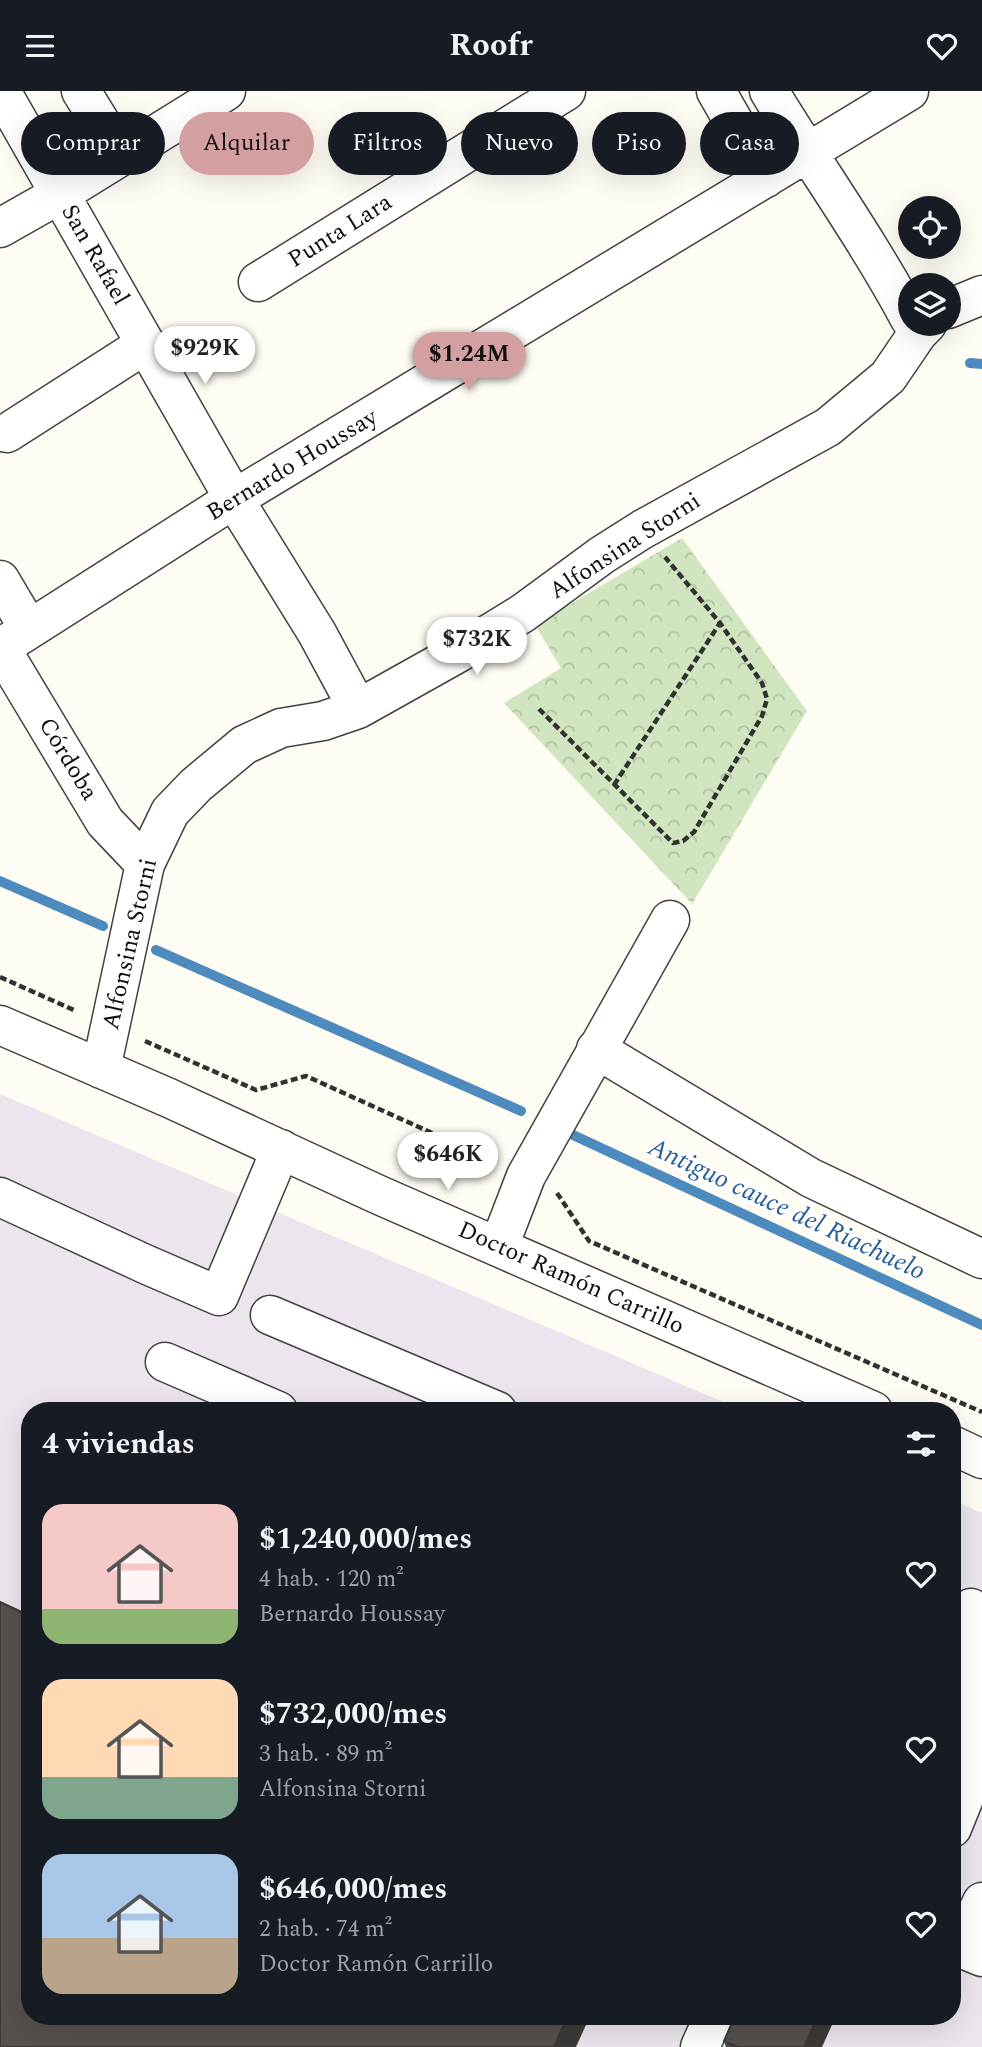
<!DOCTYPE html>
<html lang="es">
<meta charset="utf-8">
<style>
:root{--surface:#171b24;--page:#242831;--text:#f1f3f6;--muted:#9ea1a6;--accent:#d49fa0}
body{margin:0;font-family:Spectral,serif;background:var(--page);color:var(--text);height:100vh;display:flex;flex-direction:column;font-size:26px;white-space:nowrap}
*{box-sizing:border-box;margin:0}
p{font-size:23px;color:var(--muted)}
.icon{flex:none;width:38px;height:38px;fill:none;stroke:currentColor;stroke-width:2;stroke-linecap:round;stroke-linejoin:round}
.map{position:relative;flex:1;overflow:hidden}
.side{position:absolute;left:21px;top:1311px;width:940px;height:623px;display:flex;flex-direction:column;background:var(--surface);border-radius:28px;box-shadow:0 7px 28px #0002}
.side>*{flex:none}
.guide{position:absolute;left:21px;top:21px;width:942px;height:63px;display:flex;gap:14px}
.buttons{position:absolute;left:898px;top:105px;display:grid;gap:14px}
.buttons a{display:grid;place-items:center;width:63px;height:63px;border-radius:50%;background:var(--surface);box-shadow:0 7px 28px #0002;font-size:35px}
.price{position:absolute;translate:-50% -60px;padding:0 16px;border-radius:24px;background:#fff;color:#222;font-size:23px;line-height:46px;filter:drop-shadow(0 2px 4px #0008)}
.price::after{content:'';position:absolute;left:50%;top:42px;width:21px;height:16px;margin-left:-10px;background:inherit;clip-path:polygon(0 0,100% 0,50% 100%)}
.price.selected{background:var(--accent);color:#111}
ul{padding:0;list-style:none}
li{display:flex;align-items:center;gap:21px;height:175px;padding:0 21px}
li span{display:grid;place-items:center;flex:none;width:196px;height:140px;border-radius:21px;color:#555}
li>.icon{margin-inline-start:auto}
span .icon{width:84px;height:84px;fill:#fffc;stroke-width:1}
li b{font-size:30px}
h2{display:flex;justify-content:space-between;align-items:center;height:84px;padding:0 21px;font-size:30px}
.chip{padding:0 24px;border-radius:32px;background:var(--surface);box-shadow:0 7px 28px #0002;font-size:24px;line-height:63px}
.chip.selected{background:var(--accent);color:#111}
header{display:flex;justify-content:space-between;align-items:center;height:91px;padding:0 21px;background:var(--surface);font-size:32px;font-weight:700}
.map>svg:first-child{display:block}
</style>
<header><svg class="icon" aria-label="menu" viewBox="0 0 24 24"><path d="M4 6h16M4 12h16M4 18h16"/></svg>Roofr<svg class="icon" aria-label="heart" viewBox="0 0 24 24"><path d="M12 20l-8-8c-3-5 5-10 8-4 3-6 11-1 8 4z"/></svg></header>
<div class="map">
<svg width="982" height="1956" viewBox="0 0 982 1956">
<defs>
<pattern id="park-crowns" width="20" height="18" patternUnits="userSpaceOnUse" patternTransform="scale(1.75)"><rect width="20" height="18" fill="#d1e5c0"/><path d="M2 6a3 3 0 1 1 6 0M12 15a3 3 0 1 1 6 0" fill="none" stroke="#b2c3a4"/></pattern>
</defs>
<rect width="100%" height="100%" fill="#fefcf3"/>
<path fill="#ece5ed" d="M0 1003 742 1319 30 1320V1925H952V1409L982 1422V1956H0Z"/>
<path fill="url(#park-crowns)" d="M682 447 807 620 692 813 504 612 561 577 535 534Z"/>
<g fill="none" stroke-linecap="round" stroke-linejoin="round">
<path stroke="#4d8abe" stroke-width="10" d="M970 272 982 273
M0 790 103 835
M156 859 521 1020
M573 1044 982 1234"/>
<g stroke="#424242" stroke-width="41">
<path id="minor" d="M1 0 234 408 317 542 358 618
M81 0 121 65
M716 0 766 87
M769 0C815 76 868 149 910 228
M0 137 60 103 226 0
M258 191 566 0
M948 218 982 204
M7 342 146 253
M0 489 29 538
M0 556 105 731 145 773
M0 557 234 408 909 0
M0 934 169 1007 379 1104 873 1320
M596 958 811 1087 982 1168
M101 978 145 773 170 721 196 694 244 654 281 637 323 630 358 618 458 562 523 522 602 464 643 438 828 336 888 286 918 242 927 233
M0 1106 145 1173 219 1205 281 1058
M499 1155 526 1085 670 829
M270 1224 497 1320
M165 1271 278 1320
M952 1354 982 1368
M952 1737 979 1670 971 1517
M982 1811 960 1857 982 1866
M700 1956 714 1925"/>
</g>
<path stroke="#313131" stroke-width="4.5" stroke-dasharray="7 3.5" stroke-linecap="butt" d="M539 618 673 752 683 750 694 741 762 625 767 608 762 592 720 532 665 466
M614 694 720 532
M0 886 76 920
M145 950 256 999 306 985 494 1070
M557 1102 589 1150 982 1321"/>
<use href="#minor" stroke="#fff" stroke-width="38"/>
</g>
<path fill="#4b4642" d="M724 1950 822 1956H726Z"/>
<path fill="#3d3936" d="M567 1925H590L576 1956H554Z
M818 1925H836L822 1956H804Z"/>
<path fill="#57514d" stroke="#3d3936" stroke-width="2" d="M0 1511 30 1525V1925H567L554 1956H0Z
M735 1925H818L804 1956H738L724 1950Z"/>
<g text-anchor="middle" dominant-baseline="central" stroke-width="7" stroke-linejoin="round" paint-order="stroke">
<g font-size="24" fill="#0f0f0f" stroke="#fff">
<text transform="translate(340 140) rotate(-32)">Punta Lara</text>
<text transform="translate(95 164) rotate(60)">San Rafael</text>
<text transform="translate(292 374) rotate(-31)">Bernardo Houssay</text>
<text transform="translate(625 455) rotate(-33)">Alfonsina Storni</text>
<text transform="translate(68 668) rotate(59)">Córdoba</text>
<text transform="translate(130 853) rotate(-77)">Alfonsina Storni</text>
<text transform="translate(571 1187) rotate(24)">Doctor Ramón Carrillo</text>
</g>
<g font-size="26" font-style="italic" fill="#275e93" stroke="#fff">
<text transform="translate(787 1118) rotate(25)">Antiguo cauce del Riachuelo</text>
</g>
</g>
</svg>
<div class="buttons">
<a><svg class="icon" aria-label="locate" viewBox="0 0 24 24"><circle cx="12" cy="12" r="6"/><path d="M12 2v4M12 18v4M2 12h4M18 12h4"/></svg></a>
<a><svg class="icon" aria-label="layers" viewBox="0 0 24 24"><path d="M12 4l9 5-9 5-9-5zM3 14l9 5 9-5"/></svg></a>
</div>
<b class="price" style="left:205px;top:295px">$929K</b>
<b class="price selected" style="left:469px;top:301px">$1.24M</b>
<b class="price" style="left:477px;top:586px">$732K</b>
<b class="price" style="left:448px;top:1101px">$646K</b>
<div class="guide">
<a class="chip">Comprar</a>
<a class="chip selected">Alquilar</a>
<a class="chip">Filtros</a>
<a class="chip">Nuevo</a>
<a class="chip">Piso</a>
<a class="chip">Casa</a>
</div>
<section class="side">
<h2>4 viviendas<svg class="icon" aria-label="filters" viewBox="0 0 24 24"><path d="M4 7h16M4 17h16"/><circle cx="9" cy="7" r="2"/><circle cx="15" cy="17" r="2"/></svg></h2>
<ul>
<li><span style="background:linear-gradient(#f6c9c9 75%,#8fb573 0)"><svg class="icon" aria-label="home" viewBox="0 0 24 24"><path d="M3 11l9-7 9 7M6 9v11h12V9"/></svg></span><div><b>$1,240,000/mes</b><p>4 hab. · 120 m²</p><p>Bernardo Houssay</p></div><svg class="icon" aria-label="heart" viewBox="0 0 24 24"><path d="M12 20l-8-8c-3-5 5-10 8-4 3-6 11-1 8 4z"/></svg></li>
<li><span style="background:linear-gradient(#ffd9b3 70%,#7fa58c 0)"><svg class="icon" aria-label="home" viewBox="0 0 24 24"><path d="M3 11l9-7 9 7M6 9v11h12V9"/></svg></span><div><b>$732,000/mes</b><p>3 hab. · 89 m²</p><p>Alfonsina Storni</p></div><svg class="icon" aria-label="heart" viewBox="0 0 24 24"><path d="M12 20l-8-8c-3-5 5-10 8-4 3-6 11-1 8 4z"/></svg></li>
<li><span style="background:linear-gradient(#a9c7e8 60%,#b9a48a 0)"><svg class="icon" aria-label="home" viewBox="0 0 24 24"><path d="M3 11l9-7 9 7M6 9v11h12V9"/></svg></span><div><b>$646,000/mes</b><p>2 hab. · 74 m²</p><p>Doctor Ramón Carrillo</p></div><svg class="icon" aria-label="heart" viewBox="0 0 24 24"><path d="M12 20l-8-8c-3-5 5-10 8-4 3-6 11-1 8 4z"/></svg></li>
</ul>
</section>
</div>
